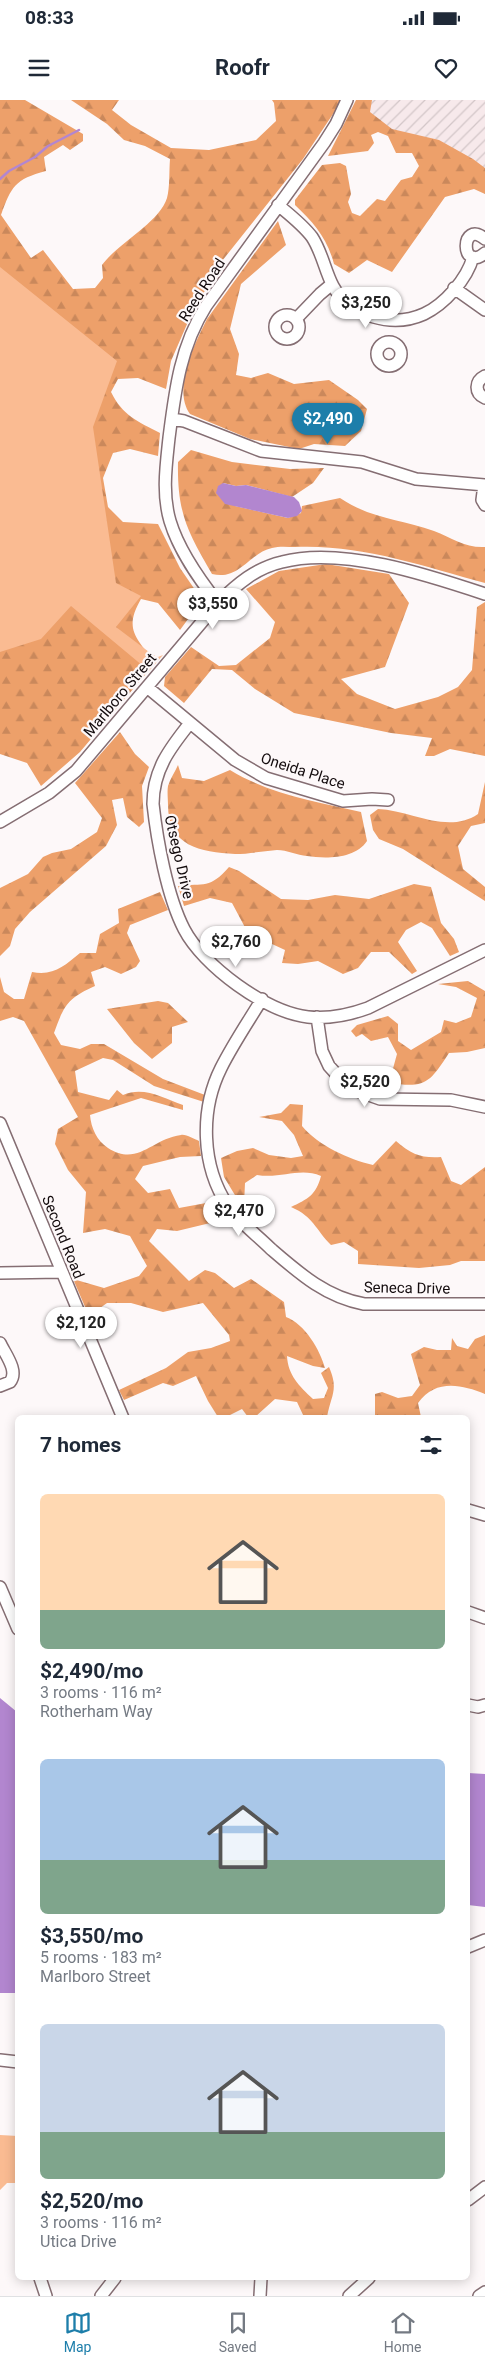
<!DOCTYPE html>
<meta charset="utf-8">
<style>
:root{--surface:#fff;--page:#f2f2f3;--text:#1f2937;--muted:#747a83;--line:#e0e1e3;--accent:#1d7eaa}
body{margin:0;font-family:Roboto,sans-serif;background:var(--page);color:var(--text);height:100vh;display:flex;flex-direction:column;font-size:19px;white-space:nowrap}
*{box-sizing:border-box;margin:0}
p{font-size:16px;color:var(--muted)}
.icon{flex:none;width:28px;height:28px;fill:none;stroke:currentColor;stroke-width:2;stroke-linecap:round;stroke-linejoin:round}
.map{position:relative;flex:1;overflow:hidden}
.drawer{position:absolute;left:15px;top:1315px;width:455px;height:865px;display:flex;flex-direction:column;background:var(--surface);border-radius:8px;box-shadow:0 2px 12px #0003}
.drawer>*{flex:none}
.price{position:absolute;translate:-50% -42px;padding:0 11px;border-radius:18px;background:#fff;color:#222;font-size:16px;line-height:32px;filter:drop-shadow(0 1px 2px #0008)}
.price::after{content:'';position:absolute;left:50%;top:30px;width:15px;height:11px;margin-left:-8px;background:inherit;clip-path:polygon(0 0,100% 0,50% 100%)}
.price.current{background:var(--accent);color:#fff}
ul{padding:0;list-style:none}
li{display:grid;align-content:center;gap:10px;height:265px;padding:0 25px}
li span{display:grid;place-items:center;height:155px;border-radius:8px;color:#555}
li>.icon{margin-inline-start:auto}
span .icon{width:90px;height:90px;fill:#fffc;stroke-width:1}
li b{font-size:21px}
h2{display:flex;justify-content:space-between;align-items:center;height:60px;padding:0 25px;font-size:21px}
.status{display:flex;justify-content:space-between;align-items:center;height:35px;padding:0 25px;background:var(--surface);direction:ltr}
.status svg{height:14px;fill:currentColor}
header{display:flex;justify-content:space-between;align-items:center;height:65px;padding:0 25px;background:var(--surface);font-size:22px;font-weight:700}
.tab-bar{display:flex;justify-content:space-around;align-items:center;height:70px;border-top:1px solid var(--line);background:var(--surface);font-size:14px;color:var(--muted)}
.tab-bar a{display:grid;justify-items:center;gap:2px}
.tab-bar .current{color:var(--accent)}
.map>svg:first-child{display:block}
</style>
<div class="status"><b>08:33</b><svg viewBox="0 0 49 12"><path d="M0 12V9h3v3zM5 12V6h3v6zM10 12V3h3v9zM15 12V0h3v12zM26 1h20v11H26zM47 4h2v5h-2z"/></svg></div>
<header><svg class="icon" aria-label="menu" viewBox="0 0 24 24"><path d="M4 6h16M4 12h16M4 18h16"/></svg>Roofr<svg class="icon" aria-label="heart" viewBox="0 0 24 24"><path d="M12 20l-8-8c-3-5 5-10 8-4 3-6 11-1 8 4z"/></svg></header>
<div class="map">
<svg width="485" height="2196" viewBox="0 0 485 2196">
<defs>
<pattern id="industrial-furrows" width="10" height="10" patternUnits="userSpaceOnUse" patternTransform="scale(1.25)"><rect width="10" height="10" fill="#f7e9eb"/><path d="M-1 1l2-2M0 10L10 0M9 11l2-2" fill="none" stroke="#d3c6c8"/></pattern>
<pattern id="forest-firs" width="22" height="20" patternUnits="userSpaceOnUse" patternTransform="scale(1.25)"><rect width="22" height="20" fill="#eda06a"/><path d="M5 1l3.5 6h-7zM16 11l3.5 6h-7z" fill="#ca885b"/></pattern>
</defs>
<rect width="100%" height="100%" fill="#fdf8f9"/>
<path fill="url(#industrial-furrows)" d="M366 0H485V77L356 21Z"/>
<path fill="url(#forest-firs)" d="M0 0H25L83 34V41L70 50 63 45 44 57 46 71C15 79 11 87 1 115L31 158 43 150 73 189 95 188 103 178 102 165C119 142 159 123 167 98 170 87 169 71 170 59L145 46 124 40 107 24 71 0H119L112 10 131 25 171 48 209 50 256 40 276 21 274 3 272 0H340L339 5 303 59 222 161 191 215 171 261 166 289 138 278 118 279 111 292C123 316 137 321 160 333L158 356 130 349 113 353 103 378 108 407 123 422 158 424 180 468 202 500 180 530 158 503 141 499C123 530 137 538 155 563L80 652 41 686 27 663 0 654Z
M356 0H372L370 12 392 29 439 40 473 59 485 68V94L474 89 445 97 392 172 367 160 349 173 334 164C327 138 314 123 295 105V100L322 65 340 63 346 66 351 94 348 102 352 113 360 116 377 99 385 101 401 80 412 77 419 66 412 53H396L388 36 378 32 371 35 374 43 368 51 328 56Z
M278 121 286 145 241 184 230 229 239 254 236 275 251 278 268 273 294 284 329 280 358 300 367 309 361 331 345 346 314 344 299 349 250 339 190 314C172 289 195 243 207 219Z
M191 350 232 362 290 369 324 368 313 383 292 397 246 385 236 386 223 383 235 406 288 418 301 413 302 406 340 398C371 419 401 419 434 431 452 438 465 448 485 447V483C423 466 360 444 295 447 288 447 279 446 272 448 249 453 239 481 212 474 187 431 177 412 178 362Z
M326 464 389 474 409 503 385 567 341 579 357 594 395 609 438 597 458 587 472 570 477 507 485 502V656L450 649 434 656H425L432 638 391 633 294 613 255 589 232 570 212 569 184 603 164 586 165 577 191 547 219 566 236 565 270 538 275 522 246 489 279 471Z
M120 632 135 654 149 667 142 686 144 722 139 727 127 717 123 698 112 700 117 725 106 746 30 812 15 829 10 846 0 856V788L28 774 43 757 52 753 71 749 97 732 102 718 75 683Z
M178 665 182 678 204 681 230 670C269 694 317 702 361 712L367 741C355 759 326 759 307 756 297 755 287 750 277 750 263 751 249 754 235 754 200 752 168 746 168 705 168 699 167 692 168 686 170 679 175 672 178 665Z
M485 682V723L471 726 458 746 463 769 485 787V801L403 749 379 739 373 730 370 715 378 709C411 710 447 735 478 714Z
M229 767 239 771 281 799 308 800 335 795 369 799 414 784 431 787 441 823 454 839 459 852 450 856 432 828 421 822 406 830 398 842 417 871 412 874 389 852H371L358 868 343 874 318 861 298 864 282 863 285 850 248 833 232 803 210 798 184 806 178 786C204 783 210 789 229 767Z
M160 792 168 810 130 825 127 833 140 861 136 867 121 874 105 867 91 872 95 886C68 898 64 905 54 933L61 945 80 949 91 944H104L163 979 205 995 204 1002 154 986 113 960 103 958 75 971 78 992 109 1000 117 990 123 995C144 986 163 998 183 1005V1010L141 998 90 1015C91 1028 97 1041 108 1048 138 1067 151 1039 181 1035 186 1034 194 1039 199 1041L201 1056 180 1057 143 1066 135 1079 148 1093 170 1089 179 1108 217 1101 231 1118 177 1131 157 1129 149 1141 189 1181 205 1170 215 1173 234 1188 251 1179 284 1202 286 1217C305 1224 320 1250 325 1268L313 1266 287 1256C288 1275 299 1286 313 1299L324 1298 328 1288 321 1273 329 1267C339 1290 331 1295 327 1317H304L297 1302 275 1299 255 1317H248L242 1309 226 1317H218L208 1301 196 1276 173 1286 163 1283 124 1300 119 1290 166 1268 188 1252 211 1248 230 1241 229 1235 203 1203 163 1212 131 1203H107L89 1216 73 1179 104 1188 139 1176 147 1166 130 1136 105 1129 83 1133 86 1092 68 1070 55 1044 58 1029 78 1017 24 921 13 917 0 921V877L4 892 14 899H24L32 872C54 876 64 866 80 853H96L100 834 119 823 118 809Z
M468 881 485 891V948L467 952 449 953C429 984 425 988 389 983L397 954 388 937 371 941 362 934 356 937 351 931 357 925 388 916 398 924V941L411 950 441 932 444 920 456 923 471 917 477 898 456 887 438 884Z
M158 901 168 903 188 922 172 927V943L152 959 134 943 107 909Z
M290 1004 303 1005 302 1026C319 1046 348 1059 373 1065L396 1041C412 1055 421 1058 441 1057L451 1081 461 1085 485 1067V1161H461L450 1165 419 1168 358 1164V1151L344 1142 331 1145C315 1129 314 1117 291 1107 308 1099 316 1095 321 1076 300 1067 281 1079 257 1075L245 1083 244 1105H241L224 1077 221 1058 237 1051 253 1048 269 1055 291 1058 303 1056 294 1035 282 1021 259 1017 281 1013Z
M485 1235V1294C461 1284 435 1279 418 1303L421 1317H375V1294L382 1292 398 1298 412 1296 420 1285 411 1254 424 1247 437 1250H451L452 1238 457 1246 468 1249 475 1239Z"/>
<path fill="#fabb92" d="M0 167 117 261 93 327 116 483 141 496 116 527 153 555 158 557 163 555 149 571 71 506 41 539 0 552Z
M0 2035 18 2036 17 2083H7L0 2090Z"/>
<path fill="#b286cf" d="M223 383 236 386 246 385 294 397 299 402 302 411 297 416 288 418 225 404 216 393 218 386Z
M0 1598 17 1612V1904L15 1899 16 1893H0Z
M468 1673 485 1674V1807L468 1805Z"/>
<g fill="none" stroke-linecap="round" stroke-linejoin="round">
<path stroke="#b286cf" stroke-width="2.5" d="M0 79 9 71 35 57 48 46 79 30"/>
<g stroke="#856e73" stroke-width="14">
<path id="minor" d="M278 105C290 115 303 125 312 137 322 152 325 171 333 186 350 217 393 228 424 214 445 204 467 179 473 157
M485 139C460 118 460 174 485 153
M454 188 485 210
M275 227a12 12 0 1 1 24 0a12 12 0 1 1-24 0Z
M296 219 320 194 332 184
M377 254a12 12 0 1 1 24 0a12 12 0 1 1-24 0Z
M485 276C475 281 474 293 485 298
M172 319 184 321 261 351 362 362 416 379 485 385
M484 385 482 400 485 405
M218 503C199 479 179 451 170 421 162 394 166 366 169 338 175 291 180 247 206 206L324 43 336 24 347 0
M147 587 235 660 266 678 343 701 372 699 388 700
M190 623C170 648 153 670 153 704 157 740 167 796 184 829 203 866 266 912 308 917 328 919 349 915 368 908L485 850
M0 722 49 693 76 671 218 503C237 484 256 468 282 462 341 446 428 475 485 494
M262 899C248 922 233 944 221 968 200 1010 201 1066 228 1106 239 1122 257 1135 271 1149 300 1174 326 1197 364 1204H485
M317 917 322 951 329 966 349 988 380 999 451 1000 485 1007
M0 1023 123 1318
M0 1173 61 1172
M0 1243C5 1254 19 1271 10 1282L0 1286
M468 1410 485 1415
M0 1487 18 1529
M468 1512 485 1518
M468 1605 478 1607 485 1605
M468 1847 485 1840
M0 1960 18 1962
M468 2100 485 2087
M40 2178 46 2196
M101 2196 115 2178
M260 2196 261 2178
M349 2196 369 2178
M479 2196 485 2192"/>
</g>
<use href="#minor" stroke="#fff" stroke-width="11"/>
</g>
<g text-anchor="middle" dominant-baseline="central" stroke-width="4.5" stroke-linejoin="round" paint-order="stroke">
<g font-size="15" fill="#130b0d" stroke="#fdf8f9">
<text transform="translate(202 190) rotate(-57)">Reed Road</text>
<text transform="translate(120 595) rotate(-50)">Marlboro Street</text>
<text transform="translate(303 671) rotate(18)">Oneida Place</text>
<text transform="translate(179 757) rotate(77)">Otsego Drive</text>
<text transform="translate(63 1137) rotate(68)">Second Road</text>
<text transform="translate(407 1188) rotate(1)">Seneca Drive</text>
</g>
</g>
</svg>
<b class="price" style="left:366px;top:229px">$3,250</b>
<b class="price current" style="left:328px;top:345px">$2,490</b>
<b class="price" style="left:213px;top:530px">$3,550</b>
<b class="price" style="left:236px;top:868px">$2,760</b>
<b class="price" style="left:365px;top:1008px">$2,520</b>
<b class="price" style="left:239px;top:1137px">$2,470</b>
<b class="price" style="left:81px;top:1249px">$2,120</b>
<section class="drawer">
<h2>7 homes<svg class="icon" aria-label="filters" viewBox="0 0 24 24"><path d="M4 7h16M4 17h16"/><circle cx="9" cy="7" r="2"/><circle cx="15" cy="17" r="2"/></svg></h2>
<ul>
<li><span style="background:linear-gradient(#ffd9b3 75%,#7fa58c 0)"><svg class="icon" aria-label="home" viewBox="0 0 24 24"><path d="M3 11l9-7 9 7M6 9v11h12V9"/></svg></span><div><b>$2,490/mo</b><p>3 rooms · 116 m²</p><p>Rotherham Way</p></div></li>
<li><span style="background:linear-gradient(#a9c7e8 65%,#7fa58c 0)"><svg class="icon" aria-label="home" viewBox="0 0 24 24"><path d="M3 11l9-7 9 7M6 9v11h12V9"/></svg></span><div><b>$3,550/mo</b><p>5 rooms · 183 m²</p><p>Marlboro Street</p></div></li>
<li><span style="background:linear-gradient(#c9d6e8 70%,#7fa58c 0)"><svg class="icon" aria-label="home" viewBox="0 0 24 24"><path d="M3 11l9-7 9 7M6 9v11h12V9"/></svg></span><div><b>$2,520/mo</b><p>3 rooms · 116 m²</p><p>Utica Drive</p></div></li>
</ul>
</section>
</div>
<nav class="tab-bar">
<a class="current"><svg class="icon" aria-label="map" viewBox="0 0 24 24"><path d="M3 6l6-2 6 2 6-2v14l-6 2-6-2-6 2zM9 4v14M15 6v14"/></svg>Map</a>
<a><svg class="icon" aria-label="saved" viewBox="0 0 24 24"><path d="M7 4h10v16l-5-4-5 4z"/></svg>Saved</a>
<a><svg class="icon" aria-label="home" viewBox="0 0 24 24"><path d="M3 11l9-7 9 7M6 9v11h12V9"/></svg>Home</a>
</nav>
